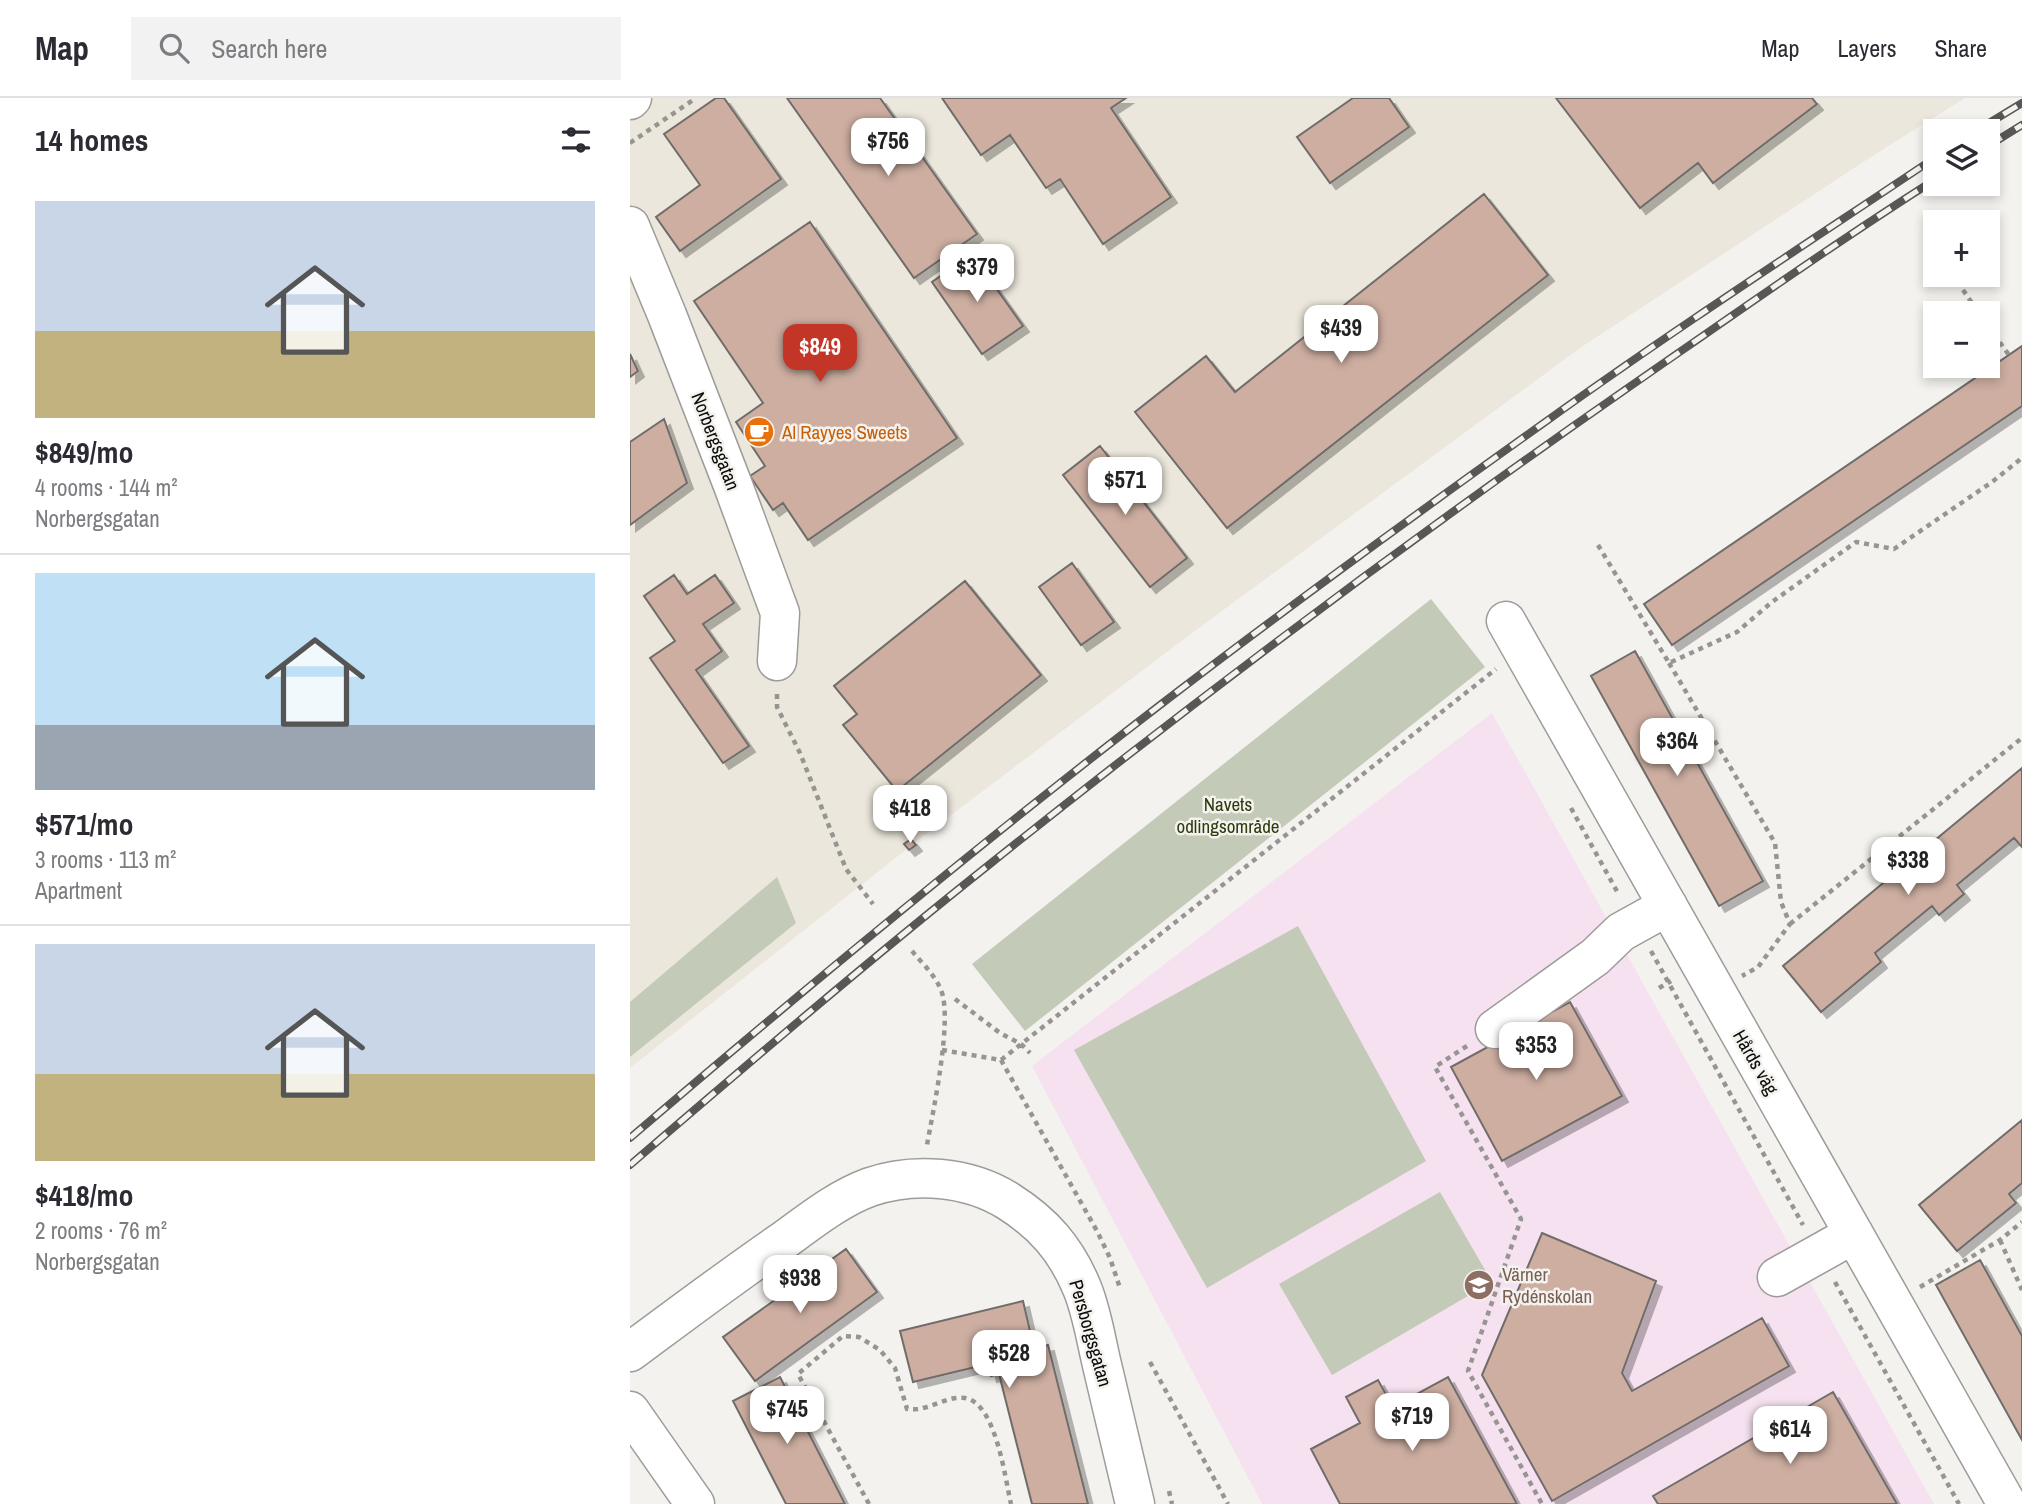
<!DOCTYPE html>
<meta charset="utf-8">
<style>
:root{--surface:#fff;--page:#f2f2f3;--text:#2b2b33;--muted:#7c7c81;--line:#e1e1e2;--accent:#c33627}
body{margin:0;font-family:"Archivo Narrow",sans-serif;background:var(--page);color:var(--text);height:100vh;display:flex;flex-direction:column;font-size:26px;white-space:nowrap}
*{box-sizing:border-box;margin:0}
p{font-size:23px;color:var(--muted)}
.icon{flex:none;width:38px;height:38px;fill:none;stroke:currentColor;stroke-width:2;stroke-linecap:round;stroke-linejoin:round}
.map{position:relative;flex:1;overflow:hidden}
.sheet{display:flex;flex-direction:column;background:var(--surface);width:630px}
.sheet>*{flex:none}
.tools{position:absolute;left:1293px;top:21px;display:grid;gap:14px}
.tools a{display:grid;place-items:center;width:77px;height:77px;border-radius:0px;background:var(--surface);box-shadow:0 4px 10px #0003;font-size:35px}
.price{position:absolute;translate:-50% -60px;padding:0 16px;border-radius:14px;background:#fff;color:#222;font-size:23px;line-height:46px;filter:drop-shadow(0 2px 4px #0008)}
.price::after{content:'';position:absolute;left:50%;top:42px;width:21px;height:16px;margin-left:-10px;background:inherit;clip-path:polygon(0 0,100% 0,50% 100%)}
.price.selected{background:var(--accent);color:#fff}
ul{padding:0;list-style:none}
li{display:grid;align-content:center;gap:14px;height:371px;padding:0 35px}
li+li{border-top:2px solid var(--line)}
li span{display:grid;place-items:center;height:217px;border-radius:0px;color:#555}
li>.icon{margin-inline-start:auto}
span .icon{width:126px;height:126px;fill:#fffc;stroke-width:1}
li b{font-size:30px}
h2{display:flex;justify-content:space-between;align-items:center;height:84px;padding:0 35px;font-size:30px}
header{display:flex;align-items:center;gap:42px;box-sizing:border-box;height:98px;padding:0 35px;background:var(--surface);border-bottom:2px solid var(--line)}
header strong{font-size:33px}
nav{display:flex;gap:38px;margin-inline-start:auto;font-size:24px}
.search{width:490px;height:63px;background:var(--page);display:flex;align-items:center;gap:18px;box-sizing:border-box;padding:0 24px;border-radius:0px;color:var(--muted);font-size:26px}
main{display:flex;flex:1;min-height:0}
.map>svg:first-child{display:block}
</style>
<header>
<strong>Map</strong>
<div class="search"><svg class="icon" aria-label="search" viewBox="0 0 24 24"><circle cx="10" cy="10" r="6"/><path d="M15 15l6 6"/></svg>Search here</div>
<nav><a>Map</a><a>Layers</a><a>Share</a></nav>
</header>
<main>
<section class="sheet">
<h2>14 homes<svg class="icon" aria-label="filters" viewBox="0 0 24 24"><path d="M4 7h16M4 17h16"/><circle cx="9" cy="7" r="2"/><circle cx="15" cy="17" r="2"/></svg></h2>
<ul>
<li><span style="background:linear-gradient(#c9d6e8 60%,#c2b280 0)"><svg class="icon" aria-label="home" viewBox="0 0 24 24"><path d="M3 11l9-7 9 7M6 9v11h12V9"/></svg></span><div><b>$849/mo</b><p>4 rooms · 144 m²</p><p>Norbergsgatan</p></div></li>
<li><span style="background:linear-gradient(#bfe0f5 70%,#9aa5b1 0)"><svg class="icon" aria-label="home" viewBox="0 0 24 24"><path d="M3 11l9-7 9 7M6 9v11h12V9"/></svg></span><div><b>$571/mo</b><p>3 rooms · 113 m²</p><p>Apartment</p></div></li>
<li><span style="background:linear-gradient(#c9d6e8 60%,#c2b280 0)"><svg class="icon" aria-label="home" viewBox="0 0 24 24"><path d="M3 11l9-7 9 7M6 9v11h12V9"/></svg></span><div><b>$418/mo</b><p>2 rooms · 76 m²</p><p>Norbergsgatan</p></div></li>
</ul>
</section>
<div class="map">
<svg width="1392" height="1406" viewBox="0 0 1392 1406">
<defs>
<filter id="shadow"><feDropShadow dx="6" dy="6" stdDeviation="0" flood-color="#0004"/></filter>
</defs>
<rect width="100%" height="100%" fill="#f4f2ee"/>
<path fill="#ebe7dc" d="M0 0H1335L1244 57 950 250 562 535 292 739 0 970Z"/>
<path fill="#f6e1f0" d="M862 615 1304 1406H632L402 968Z"/>
<path fill="#c3cab8" d="M801 501 855 569 395 933 342 866Z
M147 779 166 825 0 959V904Z
M668 828 796 1063 577 1190 444 952Z
M810 1094 862 1184 702 1277 649 1186Z"/>
<path fill="#cdaea1" stroke="#706c6a" stroke-width="2" filter="url(#shadow)" d="M86 0H94L151 81 50 153 26 119 70 87 34 36Z
M157 0H250L347 136 284 180Z
M312 0H496L481 10 541 99 473 146 430 81 416 90 380 37 351 57Z
M723 0H759L779 29 700 85 667 39Z
M926 0H1182L1187 6 1083 85 1068 65 1010 110Z
M854 96 918 177 597 430 505 314 576 258 605 294Z
M180 124 327 340 178 442 153 405 143 412 120 378 135 368 106 324 133 305 64 203Z
M342 156 393 228 352 256 302 184Z
M1392 248V308L1042 547 1014 506Z
M0 256 8 273 0 279Z
M34 321 57 385 0 427V344Z
M470 348 557 460 520 489 433 377Z
M442 465 484 524 451 547 409 489Z
M44 477 57 496 85 477 104 505 73 526 92 553 66 572 119 648 93 665 20 560 45 543 14 498Z
M335 483 411 577 267 693 213 627 227 616 204 588Z
M1005 553 1133 783 1089 808 961 578Z
M1392 670V749L1384 740 1327 787 1334 796 1309 817 1302 808 1245 855 1251 864 1191 914 1153 868Z
M281 741 286 747 279 752 274 746Z
M940 904 992 998 872 1063 821 969Z
M1392 1022V1085L1379 1096 1386 1105 1327 1153 1289 1107Z
M912 1135 1026 1183 992 1275 1002 1293 1132 1220 1159 1268 922 1403 852 1277Z
M216 1151 247 1194 125 1283 93 1239Z
M1350 1162 1392 1238V1342L1306 1187Z
M393 1203 404 1250 418 1247 458 1406H402L369 1276 361 1278 358 1266 283 1284 270 1233Z
M150 1279 215 1406H156L103 1303Z
M818 1279 887 1406H710L681 1351 730 1325 716 1299 748 1282 763 1309Z
M1203 1294 1267 1406H1028L1023 1398Z"/>
<g fill="none" stroke-linecap="round" stroke-linejoin="round">
<g stroke="#9d9c98" stroke-width="41">
<path id="minor" d="M0 2 2 0
M0 128 37 217 104 390 150 515 147 563
M876 523 1377 1406
M865 931 965 859 991 834 1038 808
M1147 1179 1224 1136
M0 1254C50 1217 99 1180 150 1145 178 1125 207 1101 240 1089 284 1074 338 1078 378 1103 413 1125 436 1151 452 1190 462 1214 466 1242 472 1267 483 1313 494 1360 505 1406
M0 1313 65 1406"/>
</g>
<path stroke="#969592" stroke-width="4.5" stroke-dasharray="5 5" stroke-linecap="butt" d="M0 45 66 0
M1333 192 1349 215
M1358 228 1379 257
M968 447 1039 565 1107 534 1142 504 1226 444 1264 451 1362 384 1392 360
M1039 565 1145 745 1151 804 1160 826 1128 869 1112 878
M147 596V609L170 655 216 771 243 806
M941 710 989 797
M1160 826 1392 640
M282 853C292 865 305 877 311 892 323 921 303 1013 297 1047
M1021 853 1173 1127
M1029 890 1041 883
M325 901 370 935 391 946 400 955
M837 948 805 969 891 1121 838 1273 912 1406
M312 952 371 962 866 571
M371 962 467 1133 480 1160 490 1190
M1370 1142 1392 1192
M1205 1184 1329 1406
M1290 1189 1370 1142 1392 1124
M520 1264 598 1406
M539 1393 542 1406
M239 1406 168 1276 213 1238 229 1239 250 1252 265 1270 277 1311C282 1311 288 1312 293 1310 307 1307 320 1298 335 1300 366 1305 375 1380 381 1406"/>
<use href="#minor" stroke="#fff" stroke-width="38"/>
<g stroke="#585755" stroke-width="8">
<path id="rail" d="M1346 33 1392 5
M1358 48 1392 27
M0 1040C179 887 360 737 547 594 669 501 793 411 918 322 1045 231 1176 146 1306 59
M0 1067C119 965 238 863 360 766 565 602 776 444 992 294 1096 222 1199 149 1306 81"/>
</g>
<use href="#rail" stroke="#f4f2ee" stroke-width="5" stroke-dasharray="16" stroke-linecap="butt"/>
</g>
<defs>
<g id="cafe-disc" transform="scale(1.575)"><circle r="9.5" fill="#e8710a" stroke="#f4f2ee"/><path d="M-5.5-4.5H6V0H3Q3 3.5 0 3.5H-2.5Q-5.5 3.5-5.5 0ZM3-3.2v2h1.7v-2ZM-6 4.5H4V6H-6Z" fill="#fff"/></g>
<g id="school-disc" transform="scale(1.575)"><circle r="9.5" fill="#8d6e63" stroke="#f4f2ee"/><path d="M0-5L7-2L0 1L-7-2ZM-4 1L0 2.5L4 1V4Q0 6-4 4Z" fill="#fff"/></g>
</defs>
<g fill-rule="evenodd">
<use href="#cafe-disc" x="129" y="334"/>
<use href="#school-disc" x="849" y="1187"/>
</g>
<g text-anchor="middle" dominant-baseline="central" stroke-width="5" stroke-linejoin="round" paint-order="stroke">
<g font-size="19" fill="#c56008" stroke="#f4f2ee" text-anchor="start">
<text x="152" y="334">Al Rayyes Sweets</text>
</g>
<g font-size="19" fill="#0c0c0a" stroke="#f4f2ee">
<text transform="translate(86 343) rotate(69)">Norbergsgatan</text>
<text transform="translate(1126 964) rotate(60)">Hårds väg</text>
<text transform="translate(461 1235) rotate(74)">Persborgsgatan</text>
</g>
<g font-size="19" fill="#2e3b0c" stroke="#f4f2ee">
<text x="598" y="706">Navets<tspan x="598" dy="22">odlingsområde</tspan></text>
</g>
<g font-size="19" fill="#785e54" stroke="#f4f2ee" text-anchor="start">
<text x="872" y="1176">Värner<tspan x="872" dy="22">Rydénskolan</tspan></text>
</g>
</g>
</svg>
<div class="tools">
<a><svg class="icon" aria-label="layers" viewBox="0 0 24 24"><path d="M12 4l9 5-9 5-9-5zM3 14l9 5 9-5"/></svg></a>
<a>+</a>
<a>−</a>
</div>
<b class="price" style="left:258px;top:80px">$756</b>
<b class="price" style="left:347px;top:206px">$379</b>
<b class="price" style="left:711px;top:267px">$439</b>
<b class="price selected" style="left:190px;top:286px">$849</b>
<b class="price" style="left:495px;top:419px">$571</b>
<b class="price" style="left:1047px;top:680px">$364</b>
<b class="price" style="left:280px;top:747px">$418</b>
<b class="price" style="left:1278px;top:799px">$338</b>
<b class="price" style="left:906px;top:984px">$353</b>
<b class="price" style="left:170px;top:1217px">$938</b>
<b class="price" style="left:379px;top:1292px">$528</b>
<b class="price" style="left:157px;top:1348px">$745</b>
<b class="price" style="left:782px;top:1355px">$719</b>
<b class="price" style="left:1160px;top:1368px">$614</b>
</div>
</main>
